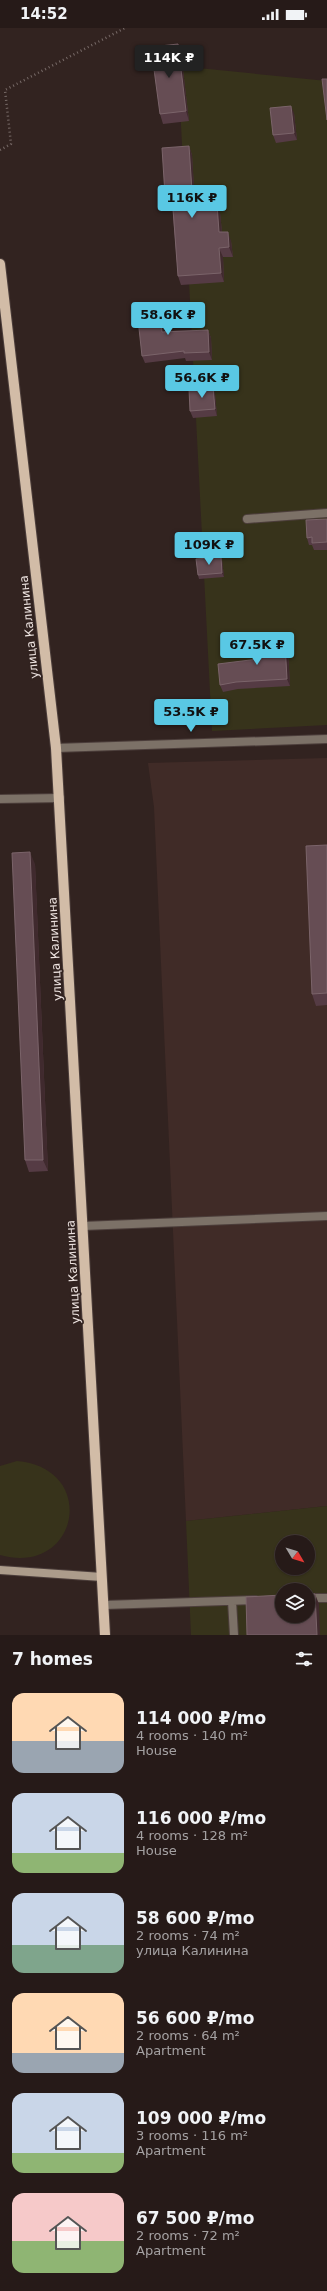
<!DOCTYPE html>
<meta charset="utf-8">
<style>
:root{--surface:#261a18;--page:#2e2321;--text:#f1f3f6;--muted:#a4a1a2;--line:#423837;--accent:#59c8e4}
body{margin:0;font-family:"DejaVu Sans",sans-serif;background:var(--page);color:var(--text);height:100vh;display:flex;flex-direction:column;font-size:15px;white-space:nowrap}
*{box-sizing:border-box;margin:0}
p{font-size:13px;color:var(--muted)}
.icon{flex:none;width:22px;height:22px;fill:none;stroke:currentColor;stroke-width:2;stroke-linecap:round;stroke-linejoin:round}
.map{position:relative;height:1607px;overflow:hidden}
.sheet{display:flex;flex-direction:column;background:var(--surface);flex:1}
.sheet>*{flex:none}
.needle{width:26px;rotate:128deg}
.tools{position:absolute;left:275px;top:1507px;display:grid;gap:8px}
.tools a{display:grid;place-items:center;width:40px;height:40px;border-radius:50%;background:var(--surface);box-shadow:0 1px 3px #0004,0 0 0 1px var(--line);font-size:20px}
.price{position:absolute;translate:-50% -34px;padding:0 9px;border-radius:4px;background:var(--accent);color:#111;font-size:13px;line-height:26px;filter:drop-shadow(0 1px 2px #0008)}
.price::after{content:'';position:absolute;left:50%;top:24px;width:12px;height:9px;margin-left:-6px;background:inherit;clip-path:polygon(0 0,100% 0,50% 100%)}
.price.active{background:#222;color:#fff}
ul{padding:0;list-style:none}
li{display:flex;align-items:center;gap:12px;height:100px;padding:0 12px}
li span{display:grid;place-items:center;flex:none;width:112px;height:80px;border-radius:12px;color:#555}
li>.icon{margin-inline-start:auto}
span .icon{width:48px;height:48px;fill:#fffc;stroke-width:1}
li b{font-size:17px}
h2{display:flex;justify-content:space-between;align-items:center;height:48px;padding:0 12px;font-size:17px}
.status{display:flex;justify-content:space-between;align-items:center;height:28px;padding:0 20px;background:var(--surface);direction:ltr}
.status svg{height:11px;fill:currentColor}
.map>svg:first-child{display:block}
</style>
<div class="status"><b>14:52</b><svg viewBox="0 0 49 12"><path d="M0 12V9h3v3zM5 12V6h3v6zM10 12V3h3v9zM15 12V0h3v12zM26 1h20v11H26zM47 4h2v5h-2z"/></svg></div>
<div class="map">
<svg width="327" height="1607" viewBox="0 0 327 1607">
<rect width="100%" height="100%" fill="#322320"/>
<path fill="#402b27" d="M327 730V1478L186 1493 154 779 148 735Z"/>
<path fill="#37331b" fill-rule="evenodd" d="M178 38 327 53V697L212 703Z
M17 1433C99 1440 79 1549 0 1527V1438Z
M327 1478V1607H191L186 1493ZM282 1514H308V1540H282ZM282 1562H308V1588H282Z"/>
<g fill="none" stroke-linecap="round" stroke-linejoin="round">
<g stroke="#4c3e3b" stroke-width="10">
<path id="lane" d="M0 771 60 770
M83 1198 327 1188
M308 1570H327
M232 1573 234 1607
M104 1577 255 1572"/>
</g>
<g stroke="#4c3e3b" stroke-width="10">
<path id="street" d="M247 491 327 485
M56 720 327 711"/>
</g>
<g stroke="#4c3e3b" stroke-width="10">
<path id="secondary" d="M0 1542 102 1549"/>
</g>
<g stroke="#4c3e3b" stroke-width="12">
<path id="primary" d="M0 236 56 720 105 1607"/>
</g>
<path stroke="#776a67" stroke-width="2.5" stroke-dasharray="1 3" stroke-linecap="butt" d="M0 122 11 116 5 62 125 0"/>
<use href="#lane" stroke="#7c7167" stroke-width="8"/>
<use href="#street" stroke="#7c7167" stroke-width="8"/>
<use href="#secondary" stroke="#ac9c8b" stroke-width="8"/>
<use href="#primary" stroke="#d2bca7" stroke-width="10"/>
</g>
<path fill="#553b44" d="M178 16 181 25 189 93 163 96 160 86Z
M294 85 297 112 276 115 273 107Z
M189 118 192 127 195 177 220 185 222 204 231 213 233 229H223L224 254 181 257 178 248 172 176H168L165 167Z
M162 286 164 303 208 302 211 310 212 332 186 333 185 330 145 335 142 328Z
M213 359 215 366 217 388 193 390 190 383Z
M327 491V522H314L312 517H309L307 510Z
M222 532 224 549 199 551 198 547Z
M288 621 290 658 238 661 223 664 220 657 258 631Z
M327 817V977L316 978 312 966Z
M35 836 48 1143 29 1144 25 1132Z"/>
<path fill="#402a2e" d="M178 16 181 25 189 93 186 83Z
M291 78 294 85 297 112 294 105Z
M189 118 192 127 196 187 193 178Z
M217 176 220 185 223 214 219 204Z
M228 204 231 213 233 229 229 219Z
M219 220 223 229 224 254 221 245Z
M159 279 162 286 165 311 162 304Z
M208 302 211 310 212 332 209 324Z
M213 359 215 366 217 388 215 381Z
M221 529 222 532 224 549 222 545Z
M285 615 288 621 290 658 287 651Z
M30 824 35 836 48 1143 43 1132Z
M315 1566 319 1576 320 1607H317Z"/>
<path fill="#664d54" stroke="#7b646a" d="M178 16 186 83 160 86 151 19Z
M322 51H327V92Z
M291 78 294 105 273 107 270 80Z
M189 118 193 178 217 176 219 204H228L229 219 219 220 221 245 178 248 172 167H165L162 120Z
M159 279 162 304 208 302 209 324 184 325V323L142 328 137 282Z
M213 359 215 381 190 383 189 361Z
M327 491V514L312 515V509L307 510 306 492Z
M221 529 222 545 198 547 196 531Z
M285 615 287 651 236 654 220 657 218 636 258 631 257 617Z
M327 817V965L312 966 306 818Z
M30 824 43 1132H25L12 825Z
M308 1566H315L317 1607H247L246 1569 282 1567V1588H308Z"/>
<g text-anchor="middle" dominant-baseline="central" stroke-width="3.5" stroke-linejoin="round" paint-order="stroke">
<g font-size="12" fill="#ece2df" stroke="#322320">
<text transform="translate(29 599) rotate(-96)">улица Калинина</text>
<text transform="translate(55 921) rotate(-93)">улица Калинина</text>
<text transform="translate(73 1244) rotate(-93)">улица Калинина</text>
</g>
</g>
</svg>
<div class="tools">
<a><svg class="needle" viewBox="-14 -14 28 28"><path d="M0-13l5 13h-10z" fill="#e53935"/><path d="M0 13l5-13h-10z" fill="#a4a1a2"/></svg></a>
<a><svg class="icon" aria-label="layers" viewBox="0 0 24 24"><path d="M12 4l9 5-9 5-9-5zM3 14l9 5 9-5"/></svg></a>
</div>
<b class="price active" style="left:169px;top:51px">114K ₽</b>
<b class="price" style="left:192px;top:191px">116K ₽</b>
<b class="price" style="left:168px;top:308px">58.6K ₽</b>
<b class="price" style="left:202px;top:371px">56.6K ₽</b>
<b class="price" style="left:209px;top:538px">109K ₽</b>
<b class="price" style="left:257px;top:638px">67.5K ₽</b>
<b class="price" style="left:191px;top:705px">53.5K ₽</b>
</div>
<section class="sheet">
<h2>7 homes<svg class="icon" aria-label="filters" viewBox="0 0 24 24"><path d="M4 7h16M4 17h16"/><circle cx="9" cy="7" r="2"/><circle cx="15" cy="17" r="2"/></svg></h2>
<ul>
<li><span style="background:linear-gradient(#ffd9b3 60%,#9aa5b1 0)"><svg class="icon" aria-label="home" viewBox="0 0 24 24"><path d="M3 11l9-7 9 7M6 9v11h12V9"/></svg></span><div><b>114 000 ₽/mo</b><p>4 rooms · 140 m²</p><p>House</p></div></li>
<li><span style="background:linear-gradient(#c9d6e8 75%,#8fb573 0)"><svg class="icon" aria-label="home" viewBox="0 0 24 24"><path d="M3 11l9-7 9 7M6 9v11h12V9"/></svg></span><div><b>116 000 ₽/mo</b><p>4 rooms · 128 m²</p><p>House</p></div></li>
<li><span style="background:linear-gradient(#c9d6e8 65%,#7fa58c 0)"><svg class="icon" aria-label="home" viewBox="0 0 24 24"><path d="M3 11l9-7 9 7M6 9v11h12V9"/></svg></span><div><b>58 600 ₽/mo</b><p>2 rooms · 74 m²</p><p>улица Калинина</p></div></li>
<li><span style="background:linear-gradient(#ffd9b3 75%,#9aa5b1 0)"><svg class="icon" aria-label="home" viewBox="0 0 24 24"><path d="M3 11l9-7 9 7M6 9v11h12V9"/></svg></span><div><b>56 600 ₽/mo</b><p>2 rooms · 64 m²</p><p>Apartment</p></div></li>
<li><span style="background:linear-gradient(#c9d6e8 75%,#8fb573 0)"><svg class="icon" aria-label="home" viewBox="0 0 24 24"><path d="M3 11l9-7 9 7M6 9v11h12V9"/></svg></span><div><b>109 000 ₽/mo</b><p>3 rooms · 116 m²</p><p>Apartment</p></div></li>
<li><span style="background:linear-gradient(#f6c9c9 60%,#8fb573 0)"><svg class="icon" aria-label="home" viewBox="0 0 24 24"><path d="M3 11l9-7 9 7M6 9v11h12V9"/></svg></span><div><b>67 500 ₽/mo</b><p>2 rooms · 72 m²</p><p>Apartment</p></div></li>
</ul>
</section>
